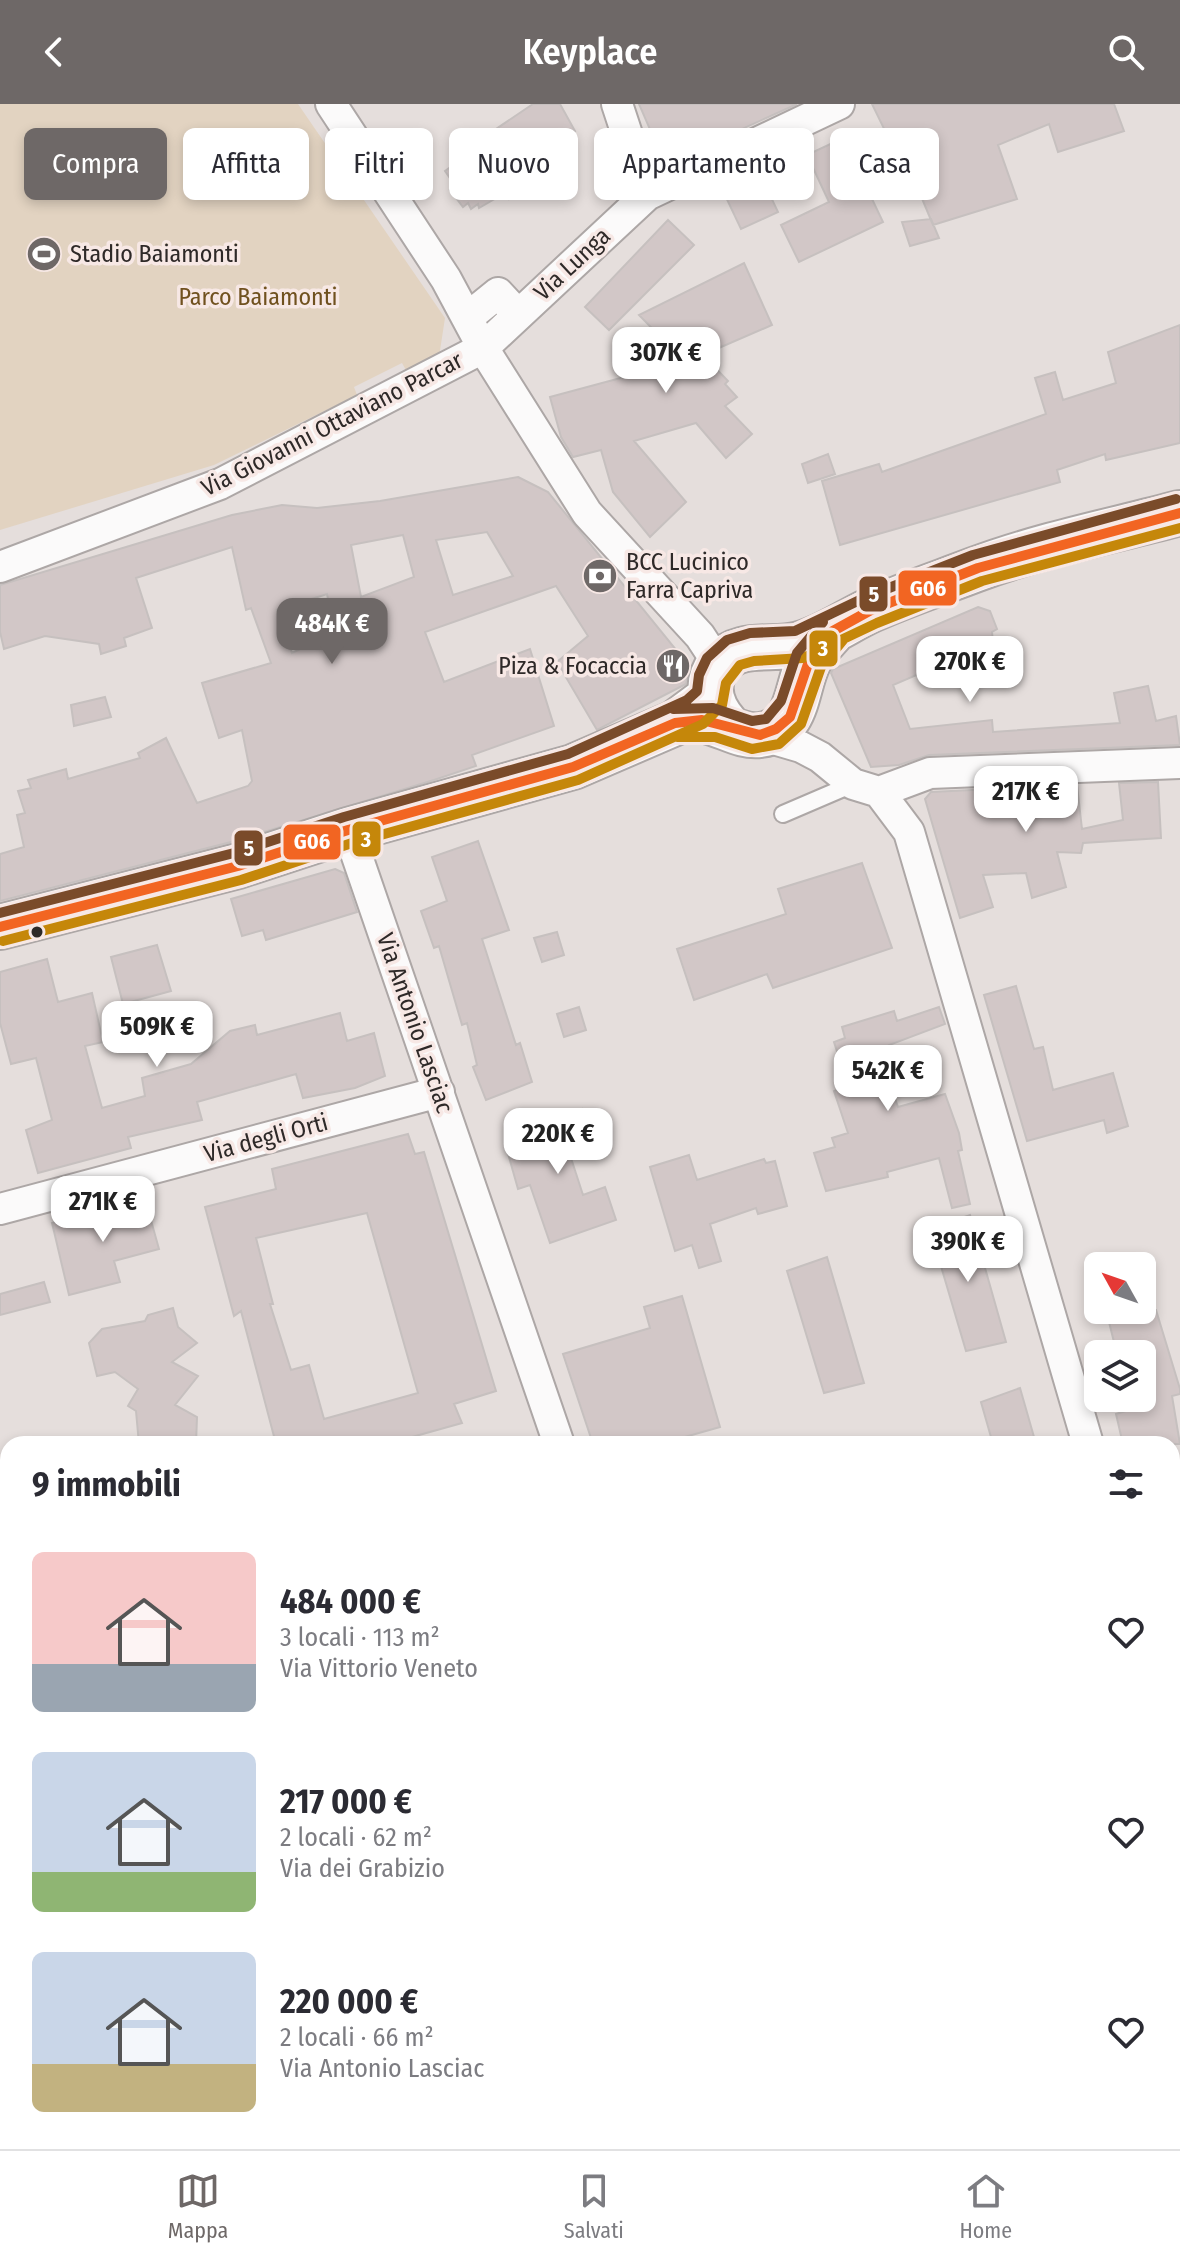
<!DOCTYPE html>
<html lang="it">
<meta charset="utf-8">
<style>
:root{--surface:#fff;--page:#f7f7f7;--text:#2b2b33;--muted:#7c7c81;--line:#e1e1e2;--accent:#6e6867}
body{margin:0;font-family:"Fira Sans Condensed",sans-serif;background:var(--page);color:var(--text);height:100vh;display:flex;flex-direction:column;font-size:30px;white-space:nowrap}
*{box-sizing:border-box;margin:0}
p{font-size:26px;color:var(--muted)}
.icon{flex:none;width:44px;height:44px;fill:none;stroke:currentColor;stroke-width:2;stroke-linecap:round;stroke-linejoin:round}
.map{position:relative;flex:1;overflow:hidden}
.details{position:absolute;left:0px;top:1332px;width:1180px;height:714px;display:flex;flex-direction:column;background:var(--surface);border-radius:24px 24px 0 0;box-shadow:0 4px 12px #0003}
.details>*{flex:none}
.guide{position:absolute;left:24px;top:24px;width:1132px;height:72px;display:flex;gap:16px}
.needle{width:52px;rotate:310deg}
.controls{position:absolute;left:1084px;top:1148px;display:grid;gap:16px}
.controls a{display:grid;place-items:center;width:72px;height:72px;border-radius:12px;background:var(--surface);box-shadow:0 4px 12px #0003;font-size:40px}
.price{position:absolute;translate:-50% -68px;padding:0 18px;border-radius:16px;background:#fff;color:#222;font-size:26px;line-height:52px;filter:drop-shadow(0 2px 4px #0008)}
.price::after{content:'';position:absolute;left:50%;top:48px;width:24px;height:18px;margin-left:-12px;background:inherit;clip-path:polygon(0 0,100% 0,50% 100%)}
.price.active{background:var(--accent);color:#fff}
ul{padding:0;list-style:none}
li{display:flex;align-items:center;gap:24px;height:200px;padding:0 32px}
li span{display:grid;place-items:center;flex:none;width:224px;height:160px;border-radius:12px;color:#555}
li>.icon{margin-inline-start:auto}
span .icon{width:96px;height:96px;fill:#fffc;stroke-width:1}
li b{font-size:34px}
h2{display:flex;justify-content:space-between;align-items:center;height:96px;padding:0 32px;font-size:34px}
.tag{padding:0 28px;border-radius:12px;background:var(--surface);box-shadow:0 4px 12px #0003;font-size:28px;line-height:72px}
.tag.active{background:var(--accent);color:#fff}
header{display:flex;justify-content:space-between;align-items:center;height:104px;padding:0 32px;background:var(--accent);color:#fff;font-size:36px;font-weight:600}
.tab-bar{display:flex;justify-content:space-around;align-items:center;height:112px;border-top:2px solid var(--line);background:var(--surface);font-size:22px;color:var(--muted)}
.tab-bar a{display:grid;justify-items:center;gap:4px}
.tab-bar .active{color:var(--accent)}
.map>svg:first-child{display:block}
</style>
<header><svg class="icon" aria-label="back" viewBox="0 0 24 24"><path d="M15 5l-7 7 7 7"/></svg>Keyplace<svg class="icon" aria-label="search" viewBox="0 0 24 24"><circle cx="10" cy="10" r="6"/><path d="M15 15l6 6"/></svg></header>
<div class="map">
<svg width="1180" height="2045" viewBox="0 0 1180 2045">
<rect width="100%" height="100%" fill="#e5dedc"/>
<path fill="#e2d3c1" d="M0 0H298L445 214 439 253 407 268 402 259 354 283 357 291 214 361 0 426Z"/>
<path fill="#d2c7c7" stroke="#c6c0bf" stroke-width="2" fill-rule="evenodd" d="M533 0H560L575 27 573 28 576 33 567 39 571 43 548 57 550 66 509 95 505 89 479 104 478 100 471 105 468 99 463 103 450 86 456 83 445 67 459 57 456 52Z
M639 0H797L665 60Z
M872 0H1114L1124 27 1058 48 1049 20 998 41 1017 95 933 121 906 56 883 68 893 43Z
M843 34 883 118 799 158 781 121 829 98 807 51Z
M760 70 778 108 741 125 723 87Z
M931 115 939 134 910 142 902 118Z
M668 116 694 141 609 226 585 203Z
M744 159 772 221 698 253 704 252 728 277 725 280 737 293 725 302 752 330 726 354 696 319 634 337 686 398 650 433 613 388 601 346 573 353 561 333 550 293 684 257 639 211Z
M1180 221V339L1106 356 1105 350 1057 366 1060 378 840 441 822 377 879 360 882 368 1046 310 1035 274 1055 268 1063 296 1116 279 1108 248Z
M828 350 835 370 808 379 802 360Z
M518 373 548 388 690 563 686 580 597 626 557 558 588 532 556 482 425 528 444 578 530 545 554 622 472 651 476 662 434 676 231 738 0 797V750L24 743 17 711 25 709 18 687 31 684 28 676 66 665 68 675 140 654 138 649 166 634 197 699 248 682 252 677 242 626 219 634 202 579 271 559 251 504 246 506 232 443 136 474 152 524 124 534 126 542 101 550 99 540 45 532 4 545 0 528V481L232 411 282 401 317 404 380 397ZM487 428 513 472 453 491 436 436ZM403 431 414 473 361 493 351 441ZM327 490 335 528 292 549 277 506Z
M978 503 990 507 997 525 992 528 993 538 893 581 910 625 992 616 993 628 1120 619 1114 589 1148 582 1156 617 1176 612 1180 641 929 651 899 661 871 663 831 569 833 565Z
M105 593 111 613 74 622 71 601Z
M1158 678 1161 734 1083 739 1081 749 1057 748 1066 783 1032 794 1026 769 983 771 993 803 960 814 925 695 931 688 1077 681 1082 725 1123 716 1119 679Z
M478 737 509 826 482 835 516 941 520 939 532 978 486 996 473 963 477 961 467 919 462 921 439 842 434 844 421 807 447 797 432 753Z
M862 759 892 844 773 884 767 870 694 896 677 845 786 810 778 785Z
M335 765 344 769 357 808 266 836 263 826 242 832 231 795Z
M557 828 564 851 542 858 534 834Z
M157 841 171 887 123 900 111 853Z
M47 855 58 898 92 889 103 938 85 942 102 1004 145 992 142 974 191 960 230 927 255 921 257 931 340 909 347 937 374 929 385 972 355 984 303 994 296 970 197 998 202 1016 128 1033 131 1044 38 1069 26 1026 52 1016 36 954 11 960 0 919V868Z
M1016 882 1034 945 1043 943 1053 986 1113 969 1128 1022 1107 1029 1104 1016 1027 1037 984 891Z
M579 903 586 926 564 933 557 910Z
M939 903 945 920 889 941 894 956 883 960 898 1003 945 990 959 1029 962 1046 958 1047 970 1100 952 1104 939 1054 887 1068 888 1073 826 1087 814 1049 835 1043 832 1034 848 1029 834 987 848 982 834 938 845 934 842 923 894 907 897 917Z
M582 1005 591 1027 576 1032 581 1048 570 1051 583 1091 605 1083 616 1116 550 1139 530 1081 518 1085 505 1039 515 1036 512 1029Z
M408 1030 415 1050 424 1048 496 1287 454 1300 462 1319 387 1340H276L241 1207 234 1212 205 1103 276 1085 272 1065ZM367 1109 418 1289 324 1315 309 1261 291 1266 270 1200H273L256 1134Z
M689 1051 697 1076 764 1055 766 1059 775 1057 787 1102 758 1110 756 1104 710 1120 721 1157 699 1164 692 1141 675 1147 650 1063Z
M145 1095 159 1145 114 1157 120 1178 69 1191 52 1119Z
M970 1111 1006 1238 966 1247 930 1125Z
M827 1153 864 1279 824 1289 787 1167Z
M44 1178 50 1198 0 1211V1190Z
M682 1192 720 1323 660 1340H593L563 1250 650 1224 644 1203Z
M173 1204 178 1223 197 1239 172 1258 198 1272 175 1301 197 1313 196 1340H139L136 1307 128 1302 138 1285 115 1268 97 1272 89 1239 102 1225 145 1217 148 1211Z
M1123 1206H1156L1180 1285V1290L1172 1292 1180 1340H1127L1125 1335 1122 1336 1116 1310 1142 1302V1250H1117L1107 1210Z
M1020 1284 1036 1340H993L981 1298Z"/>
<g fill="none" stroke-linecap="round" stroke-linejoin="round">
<g stroke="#ada7a6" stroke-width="20">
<path id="lane" d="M783 710 853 680"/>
</g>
<g stroke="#ada7a6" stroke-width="34">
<path id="street" d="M331 0 446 175 483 244 587 409 700 532 719 561
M617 0 647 91
M477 206 498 189 511 203
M0 463 220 380 483 244 647 91 839 0
M760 631 801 643 820 653 853 680 879 688 909 728 1088 1340
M879 688 930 669 1180 659
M348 726 559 1340
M0 1105 439 988
M1172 1485 1180 1484
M1172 1649 1180 1681
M0 1652 8 1676
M1172 1904 1180 1901
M734 2045 756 2038"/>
</g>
<g stroke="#ada7a6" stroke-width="48">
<path id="secondary" d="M700 616C720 618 741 634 760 631 800 626 795 584 809 557 814 546 825 537 833 527
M727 621C712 604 703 581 719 560 740 535 773 548 800 540 826 533 847 517 871 506 904 491 940 479 974 466 1040 441 1112 427 1180 409
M0 823 238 762 348 726 573 663 675 619 710 593
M0 1823 8 1828
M250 2038 257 2045"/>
</g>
<use href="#lane" stroke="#fbfafa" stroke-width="16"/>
<use href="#street" stroke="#fbfafa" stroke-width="30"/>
<use href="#secondary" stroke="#fbfafa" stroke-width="44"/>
<g stroke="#f7e8e5" stroke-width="16">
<path id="bus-1" d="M0 823 238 762 348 726 573 663 675 619 702 616 760 631 776 625 790 613 810 554 833 527 871 506 978 464 1180 409"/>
</g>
<g stroke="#f7e8e5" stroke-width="16">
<path id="bus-2" d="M677 633H715L752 645 779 640 801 620 821 563 843 536
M3 837 241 776 352 739 578 676 703 620 722 601 726 579 740 561 754 557 803 554 877 519 982 477 1180 424"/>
</g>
<g stroke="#f7e8e5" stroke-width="16">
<path id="bus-3" d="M673 605 713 604 752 617 766 615 781 597 797 549 823 518
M0 809 234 749 344 713 568 650 687 596 697 587 699 571 707 554 727 536 750 529 795 527 866 493 973 451 1176 395"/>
</g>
<use href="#bus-1" stroke="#f26522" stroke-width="10"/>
<use href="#bus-2" stroke="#c5870a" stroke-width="10"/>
<use href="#bus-3" stroke="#7a4b2a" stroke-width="10"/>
</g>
<defs>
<g id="stadium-disc" transform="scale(1.8)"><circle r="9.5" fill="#6e6867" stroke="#f7e8e5"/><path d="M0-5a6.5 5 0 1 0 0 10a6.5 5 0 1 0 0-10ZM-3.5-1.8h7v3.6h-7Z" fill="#fff"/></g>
<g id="bank-disc" transform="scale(1.8)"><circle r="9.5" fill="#6e6867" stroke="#f7e8e5"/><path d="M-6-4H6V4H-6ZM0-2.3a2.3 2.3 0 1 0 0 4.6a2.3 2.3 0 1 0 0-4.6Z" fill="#fff"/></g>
<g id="restaurant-disc" transform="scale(1.8)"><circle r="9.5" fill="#6e6867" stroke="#f7e8e5"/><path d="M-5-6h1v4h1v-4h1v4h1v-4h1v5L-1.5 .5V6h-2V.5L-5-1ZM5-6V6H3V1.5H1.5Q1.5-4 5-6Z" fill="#fff"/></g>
</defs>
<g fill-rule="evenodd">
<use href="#stadium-disc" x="44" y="150"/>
<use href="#bank-disc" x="600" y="472"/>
<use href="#restaurant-disc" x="673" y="562"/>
</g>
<circle fill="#2e2928" stroke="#f7e8e5" stroke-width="3" cx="37" cy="828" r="7"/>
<g text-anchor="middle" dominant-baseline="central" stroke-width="7" stroke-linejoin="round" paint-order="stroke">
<g font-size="24" fill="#2e2928" stroke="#f7e8e5" text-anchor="start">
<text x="70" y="150">Stadio Baiamonti</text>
<text x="626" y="458">BCC Lucinico<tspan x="626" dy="28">Farra Capriva</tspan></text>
<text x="647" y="562" text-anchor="end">Piza &amp; Focaccia</text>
</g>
<g font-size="24" fill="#2e2928" stroke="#f7e8e5">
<text transform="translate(572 160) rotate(-43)">Via Lunga</text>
<text transform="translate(332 320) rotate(-27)">Via Giovanni Ottaviano Parcar</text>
<text transform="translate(415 919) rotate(71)">Via Antonio Lasciac</text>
<text transform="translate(266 1034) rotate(-15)">Via degli Orti</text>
</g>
<g font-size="24" fill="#70511f" stroke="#f7e8e5">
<text x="258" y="193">Parco Baiamonti</text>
</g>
</g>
<g stroke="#f7e8e5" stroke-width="3">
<rect x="897" y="465" width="61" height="38" rx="8" fill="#f26522"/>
<rect x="858" y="471" width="31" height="38" rx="8" fill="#7a4b2a"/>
<rect x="808" y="525" width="31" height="39" rx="8" fill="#c5870a"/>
<rect x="351" y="716" width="31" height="38" rx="8" fill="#c5870a"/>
<rect x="282" y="719" width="60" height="38" rx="8" fill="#f26522"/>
<rect x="233" y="725" width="31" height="38" rx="8" fill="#7a4b2a"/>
</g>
<g font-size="22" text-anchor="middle" font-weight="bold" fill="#fff">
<text x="928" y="492">G06</text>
<text x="874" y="498">5</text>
<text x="823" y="552">3</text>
<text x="366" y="743">3</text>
<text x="312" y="745">G06</text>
<text x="249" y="752">5</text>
</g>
</svg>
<div class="controls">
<a><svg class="needle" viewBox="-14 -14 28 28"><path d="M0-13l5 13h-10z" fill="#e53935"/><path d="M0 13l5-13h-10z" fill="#7c7c81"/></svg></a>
<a><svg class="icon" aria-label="layers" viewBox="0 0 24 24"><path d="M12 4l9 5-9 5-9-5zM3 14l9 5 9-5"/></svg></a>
</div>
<b class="price" style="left:666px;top:291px">307K €</b>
<b class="price active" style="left:332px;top:562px">484K €</b>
<b class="price" style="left:970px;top:600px">270K €</b>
<b class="price" style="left:1026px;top:730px">217K €</b>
<b class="price" style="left:157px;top:965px">509K €</b>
<b class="price" style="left:888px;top:1009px">542K €</b>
<b class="price" style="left:558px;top:1072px">220K €</b>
<b class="price" style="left:103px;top:1140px">271K €</b>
<b class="price" style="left:968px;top:1180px">390K €</b>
<div class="guide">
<a class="tag active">Compra</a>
<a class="tag">Affitta</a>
<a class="tag">Filtri</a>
<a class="tag">Nuovo</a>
<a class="tag">Appartamento</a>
<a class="tag">Casa</a>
</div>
<section class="details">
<h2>9 immobili<svg class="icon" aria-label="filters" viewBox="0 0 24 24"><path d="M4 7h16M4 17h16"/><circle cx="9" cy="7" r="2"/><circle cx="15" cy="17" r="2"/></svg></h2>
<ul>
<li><span style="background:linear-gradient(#f6c9c9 70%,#9aa5b1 0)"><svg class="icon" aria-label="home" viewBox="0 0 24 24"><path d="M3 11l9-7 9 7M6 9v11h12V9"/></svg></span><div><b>484 000 €</b><p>3 locali · 113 m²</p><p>Via Vittorio Veneto</p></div><svg class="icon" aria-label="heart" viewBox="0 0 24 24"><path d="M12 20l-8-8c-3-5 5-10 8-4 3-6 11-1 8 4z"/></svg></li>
<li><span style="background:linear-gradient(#c9d6e8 75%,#8fb573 0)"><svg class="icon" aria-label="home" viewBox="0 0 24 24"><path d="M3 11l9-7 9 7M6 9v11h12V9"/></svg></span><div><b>217 000 €</b><p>2 locali · 62 m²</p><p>Via dei Grabizio</p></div><svg class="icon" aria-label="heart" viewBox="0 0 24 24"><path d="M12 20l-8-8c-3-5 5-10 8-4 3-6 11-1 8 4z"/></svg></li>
<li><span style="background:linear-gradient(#c9d6e8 70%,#c2b280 0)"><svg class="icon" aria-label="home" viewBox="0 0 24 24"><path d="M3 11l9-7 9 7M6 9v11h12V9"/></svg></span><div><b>220 000 €</b><p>2 locali · 66 m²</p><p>Via Antonio Lasciac</p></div><svg class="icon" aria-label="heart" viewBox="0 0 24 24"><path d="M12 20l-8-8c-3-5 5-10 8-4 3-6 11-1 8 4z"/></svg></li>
</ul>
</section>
</div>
<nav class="tab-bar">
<a class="active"><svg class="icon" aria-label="map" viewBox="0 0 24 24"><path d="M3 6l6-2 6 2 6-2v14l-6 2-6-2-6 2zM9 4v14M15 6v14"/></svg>Mappa</a>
<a><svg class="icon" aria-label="saved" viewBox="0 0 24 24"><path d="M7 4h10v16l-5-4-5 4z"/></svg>Salvati</a>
<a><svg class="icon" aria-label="home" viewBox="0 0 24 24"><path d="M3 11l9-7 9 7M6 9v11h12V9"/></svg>Home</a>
</nav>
